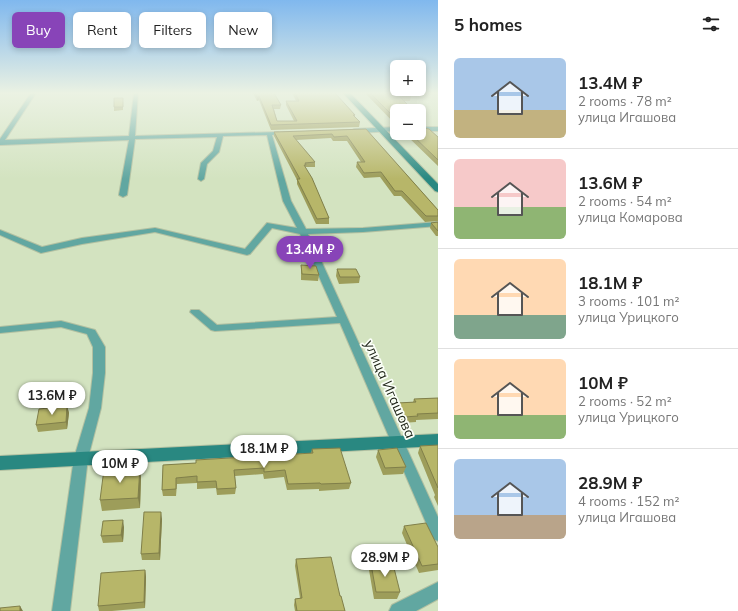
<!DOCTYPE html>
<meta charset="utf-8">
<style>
:root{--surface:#fff;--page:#f6f6f6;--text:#222;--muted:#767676;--line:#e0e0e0;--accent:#8844b8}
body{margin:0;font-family:Mulish,sans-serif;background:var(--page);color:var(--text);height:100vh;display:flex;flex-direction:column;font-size:15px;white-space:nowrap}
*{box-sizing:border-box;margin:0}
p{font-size:13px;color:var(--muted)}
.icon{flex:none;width:22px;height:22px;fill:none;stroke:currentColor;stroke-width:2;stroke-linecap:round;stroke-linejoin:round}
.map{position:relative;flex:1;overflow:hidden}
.sheet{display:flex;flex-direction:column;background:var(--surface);width:300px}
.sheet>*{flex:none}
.guide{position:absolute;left:12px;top:12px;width:366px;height:36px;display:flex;gap:8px}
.buttons{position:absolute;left:390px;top:60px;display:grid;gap:8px}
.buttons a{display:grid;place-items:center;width:36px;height:36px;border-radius:6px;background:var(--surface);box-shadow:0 2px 6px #0003;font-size:20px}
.price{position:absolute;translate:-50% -34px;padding:0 9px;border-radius:14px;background:#fff;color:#222;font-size:13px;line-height:26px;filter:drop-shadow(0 1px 2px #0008)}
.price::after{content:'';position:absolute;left:50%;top:24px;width:12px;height:9px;margin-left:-6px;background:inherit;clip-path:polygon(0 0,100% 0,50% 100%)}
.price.selected{background:var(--accent);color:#fff}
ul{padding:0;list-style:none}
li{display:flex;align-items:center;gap:12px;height:100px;padding:0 16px}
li+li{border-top:1px solid var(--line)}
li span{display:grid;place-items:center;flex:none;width:112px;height:80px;border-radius:6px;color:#555}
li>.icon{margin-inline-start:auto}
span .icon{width:48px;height:48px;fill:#fffc;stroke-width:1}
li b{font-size:17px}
h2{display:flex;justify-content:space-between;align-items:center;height:48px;padding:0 16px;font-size:17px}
.chip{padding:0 14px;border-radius:6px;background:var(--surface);box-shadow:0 2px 6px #0003;font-size:14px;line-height:36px}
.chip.selected{background:var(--accent);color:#fff}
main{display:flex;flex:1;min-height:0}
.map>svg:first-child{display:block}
</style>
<main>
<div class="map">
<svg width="438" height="611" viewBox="0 0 438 611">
<rect width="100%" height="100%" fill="#d3e3c0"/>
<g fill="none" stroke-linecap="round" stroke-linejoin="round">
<g stroke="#b2c0a1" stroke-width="2">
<path id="street" d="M31 93H36L5 140 129 136 134 93H138L135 136 278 132V134L272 135 291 201 306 229 363 228 438 222V226L363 232 308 234 319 256 438 517V541L433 539 340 323 215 331 211 330 190 312 191 310H199L217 325 337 317 300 234 272 228 250 254 247 255 155 232 82 244 41 253 0 235V230L42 247 82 238 155 228 245 249 267 223 297 228 283 201 267 135 223 136 219 152 207 164 204 179 201 181 198 179 201 163 213 151 217 137 135 139 127 195 123 197 119 195 129 140 0 145V139Z
M397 127V131L354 133 351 131 354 129Z
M419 127H438V131H419Z
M61 321 95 330 105 347V373L101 408 88 458 70 611H52L74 458 89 408 93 373V347L87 334 61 327 0 333V327Z
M438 582V599L416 611H389L392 605Z"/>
</g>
<g stroke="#b2c0a1" stroke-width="2">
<path id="secondary" d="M343 93H350L438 184V192L435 191Z
M438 434V446L0 470V456Z"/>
</g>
<use href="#street" fill="#61a7a1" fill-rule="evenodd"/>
<use href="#secondary" fill="#298881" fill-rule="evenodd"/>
</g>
<path fill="#9d9d5a" d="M253 93H274L281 105 280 109H274L277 121H294L286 105V101H296L292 93H335L355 115V117L360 122 359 127 271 130 259 100 257 101Z
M365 93H410V95L411 96 410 101H404L409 106 408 110 397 111V126Z
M123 98V110L114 111V107Z
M366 129 438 210V221L425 222 401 196H394L380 177 364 178 356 167 357 162H361L347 141H333L331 138 296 140 315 162V167H306V168L329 218V224H316L297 184V180L274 136V132Z
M404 133H419L438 137V166Z
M438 222V236H436L430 228 431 223Z
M301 265 319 275 318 281 301 280Z
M337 269 360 277 359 283 339 284 336 276Z
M438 398V419L416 420V422L402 423 396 409 398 403 413 402 414 399Z
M67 406 69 413 67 429 38 432 36 425Z
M438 445V506L434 497 435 495 418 453 420 446Z
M312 449 351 483 349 489 319 491V489L287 490 284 477 264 479 263 474 235 476 236 488 235 494 217 495 216 488 197 489V483L177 484 176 496H163L162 490 163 465 196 463 311 453Z
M378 450 406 467 403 474 383 475 376 457Z
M141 477 140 508 102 511 100 500Z
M162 519 160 560H142L141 554Z
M404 526 438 547V570L419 573 402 533Z
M124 527 123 542 103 543 101 536Z
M296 559 340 596 345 611H295L294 605 295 599 300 598 295 566Z
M371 564 400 592 397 599H374L369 570Z
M145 570 146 577 145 608 112 611H99L98 606Z"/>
<path fill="#807f4a" d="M259 96V100L257 101V97Z
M67 406 69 413 67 429 66 422Z
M140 467 141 477 140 508 138 498Z
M161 512 162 519 160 560 159 553Z
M123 520 124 527 123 542 121 535Z
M145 570 146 577 145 608 144 602Z
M20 606 23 611H20Z"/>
<path fill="#b7b669" stroke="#807f4a" d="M255 93H274L281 105H272L277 121H297L286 101H299L295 93H335L355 115H353L360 122 271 125 259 96 257 97Z
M370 93H408L411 96 400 97 409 106H399L405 111H397V120Z
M114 98H123V107H114Z
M419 127 429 129 438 137V160L410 133H419Z
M366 129 438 210V216H426L402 191H395L381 172 364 173 357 162H365L347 136 334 137 332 134 293 136 315 162 305 163 306 165H304L312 178 329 218 317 219 297 179H300L274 132Z
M438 222V231L431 223Z
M301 265 316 266 319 275 302 274Z
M337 269H356L360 277H340Z
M438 398V413L417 414 418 416 404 417 398 403 416 402 414 399Z
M67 406 66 422 36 425 39 409Z
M438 445V488L420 446Z
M340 448 351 483 321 484 320 483 288 484 285 470 264 472V468L234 470 236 488 217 489 216 481 197 482V476L176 478V489L162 490 163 465 196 463V460L313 453 312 449Z
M397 448 406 467 385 468 378 450Z
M140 467 138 498 100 500 104 469Z
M144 512H161L159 553 141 554Z
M123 520 121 535 101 536 103 521Z
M426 523 438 547V564L422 566 404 526Z
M331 557 340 596H341L345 611H297L295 599 302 598 296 559Z
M371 564H393L400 592H376Z
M145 570 144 602 98 606 101 573Z
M20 606V611H0V608Z"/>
<linearGradient id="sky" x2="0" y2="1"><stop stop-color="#80b8ee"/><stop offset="0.52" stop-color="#ebf2e3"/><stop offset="1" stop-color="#ebf2e3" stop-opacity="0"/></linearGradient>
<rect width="438" height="179" fill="url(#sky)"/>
<g text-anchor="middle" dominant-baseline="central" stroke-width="3.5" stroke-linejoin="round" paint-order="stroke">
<g font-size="14" fill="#1b2114" stroke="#fbfff8">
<text transform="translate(390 389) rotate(66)">улица Игашова</text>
</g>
</g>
</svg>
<div class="buttons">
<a>+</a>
<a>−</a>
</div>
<b class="price selected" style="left:310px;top:270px">13.4M ₽</b>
<b class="price" style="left:52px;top:416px">13.6M ₽</b>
<b class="price" style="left:264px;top:469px">18.1M ₽</b>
<b class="price" style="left:120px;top:484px">10M ₽</b>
<b class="price" style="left:385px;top:578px">28.9M ₽</b>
<div class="guide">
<a class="chip selected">Buy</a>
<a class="chip">Rent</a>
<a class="chip">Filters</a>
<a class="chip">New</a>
</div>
</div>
<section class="sheet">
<h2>5 homes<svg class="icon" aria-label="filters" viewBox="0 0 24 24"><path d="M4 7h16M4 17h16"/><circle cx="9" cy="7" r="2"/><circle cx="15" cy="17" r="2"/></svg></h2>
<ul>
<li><span style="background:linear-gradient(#a9c7e8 65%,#c2b280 0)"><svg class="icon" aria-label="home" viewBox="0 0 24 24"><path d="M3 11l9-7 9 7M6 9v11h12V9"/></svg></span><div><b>13.4M ₽</b><p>2 rooms · 78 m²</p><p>улица Игашова</p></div></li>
<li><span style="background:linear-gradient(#f6c9c9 60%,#8fb573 0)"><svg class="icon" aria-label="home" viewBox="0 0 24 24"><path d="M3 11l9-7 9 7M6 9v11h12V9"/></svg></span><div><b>13.6M ₽</b><p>2 rooms · 54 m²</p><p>улица Комарова</p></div></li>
<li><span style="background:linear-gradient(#ffd9b3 70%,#7fa58c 0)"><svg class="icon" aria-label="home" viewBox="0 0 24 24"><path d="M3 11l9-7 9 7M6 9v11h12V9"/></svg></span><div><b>18.1M ₽</b><p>3 rooms · 101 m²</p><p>улица Урицкого</p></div></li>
<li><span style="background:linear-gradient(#ffd9b3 70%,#8fb573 0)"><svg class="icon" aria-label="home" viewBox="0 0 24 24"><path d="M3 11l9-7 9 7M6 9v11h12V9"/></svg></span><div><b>10M ₽</b><p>2 rooms · 52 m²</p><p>улица Урицкого</p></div></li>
<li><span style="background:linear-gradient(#a9c7e8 70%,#b9a48a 0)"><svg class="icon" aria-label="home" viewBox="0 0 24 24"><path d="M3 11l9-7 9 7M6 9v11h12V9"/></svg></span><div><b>28.9M ₽</b><p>4 rooms · 152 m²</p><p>улица Игашова</p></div></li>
</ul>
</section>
</main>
